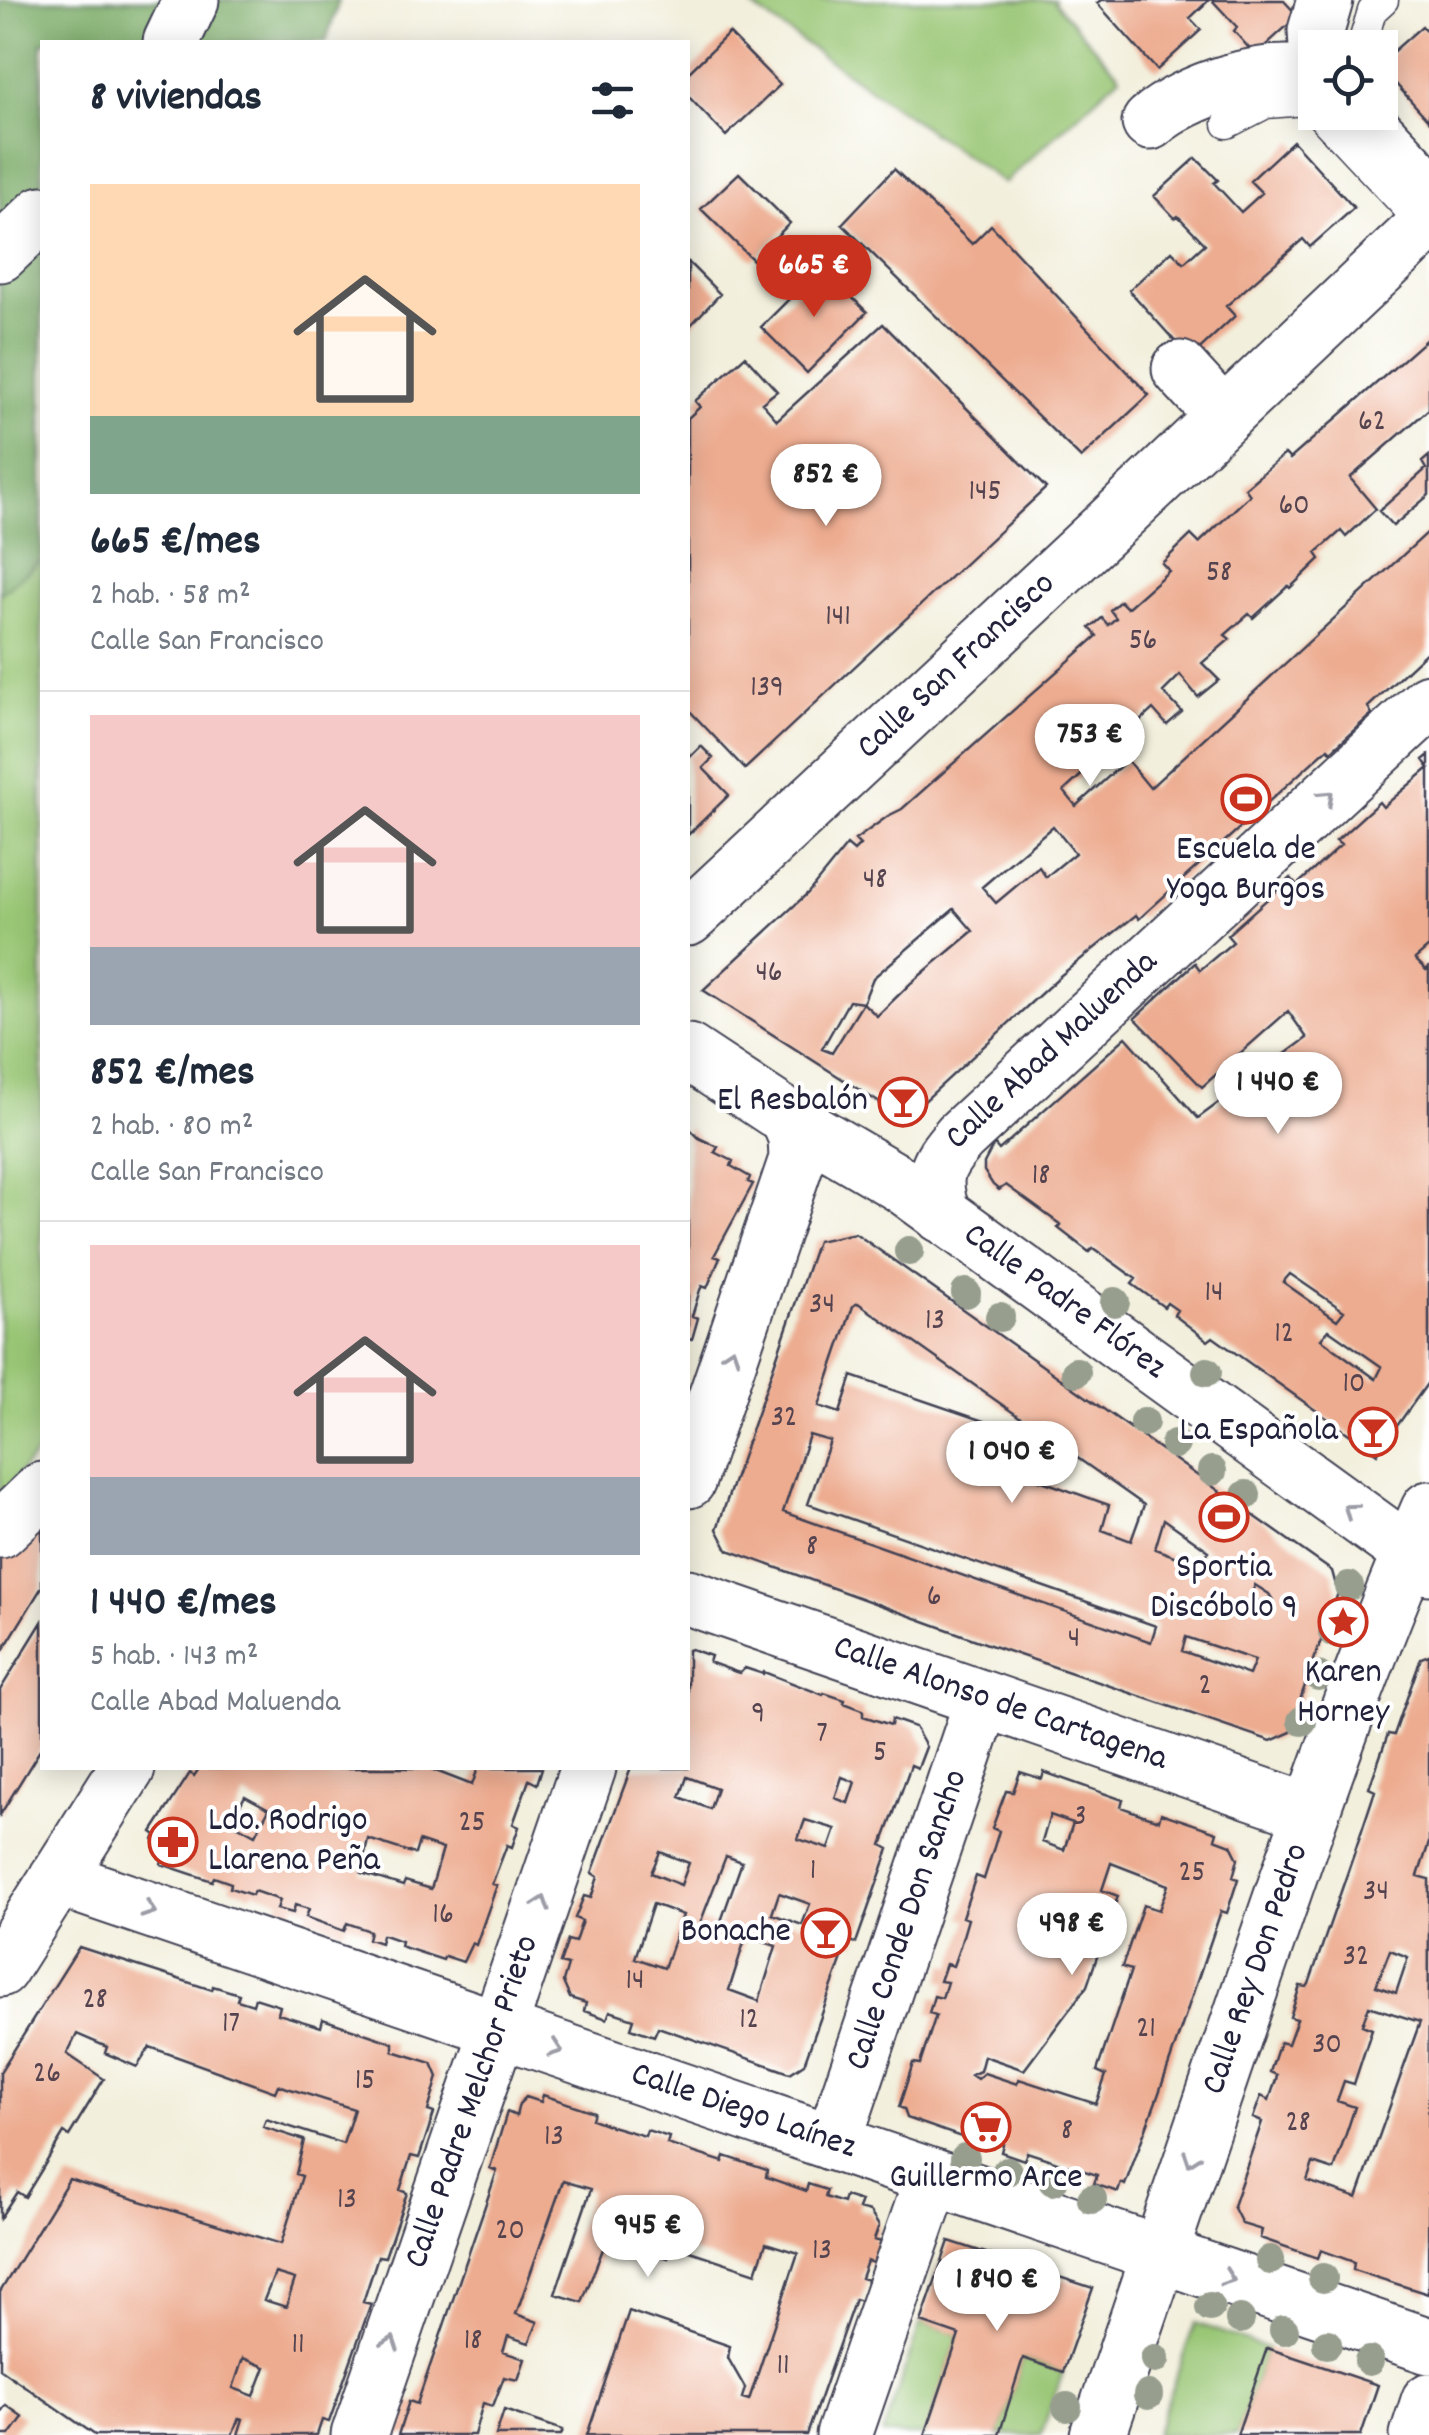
<!DOCTYPE html>
<html lang="es">
<meta charset="utf-8">
<style>
:root{--surface:#fff;--page:#f6f6f7;--text:#1f2937;--muted:#747a83;--line:#e0e1e3;--accent:#c8321e}
body{margin:0;font-family:Dekko,sans-serif;background:var(--page);color:var(--text);height:100vh;display:flex;flex-direction:column;font-size:38px;white-space:nowrap}
*{box-sizing:border-box;margin:0}
p{font-size:32px;color:var(--muted)}
.icon{flex:none;width:55px;height:55px;fill:none;stroke:currentColor;stroke-width:2;stroke-linecap:round;stroke-linejoin:round}
.map{position:relative;flex:1;overflow:hidden}
.details{position:absolute;left:40px;top:40px;width:650px;height:1730px;display:flex;flex-direction:column;background:var(--surface);border-radius:0px;box-shadow:0 5px 25px #0003}
.details>*{flex:none}
.tools{position:absolute;left:1298px;top:30px;display:grid;gap:20px}
.tools a{display:grid;place-items:center;width:100px;height:100px;border-radius:0px;background:var(--surface);box-shadow:0 5px 25px #0003;font-size:50px}
.price{position:absolute;translate:-50% -85px;padding:0 22px;border-radius:35px;background:#fff;color:#222;font-size:32px;line-height:65px;filter:drop-shadow(0 2px 5px #0008)}
.price::after{content:'';position:absolute;left:50%;top:60px;width:30px;height:22px;margin-left:-15px;background:inherit;clip-path:polygon(0 0,100% 0,50% 100%)}
.price.current{background:var(--accent);color:#fff}
ul{padding:0;list-style:none}
li{display:grid;align-content:center;gap:20px;height:530px;padding:0 50px}
li+li{border-top:2px solid var(--line)}
li span{display:grid;place-items:center;height:310px;border-radius:0px;color:#555}
li>.icon{margin-inline-start:auto}
span .icon{width:180px;height:180px;fill:#fffc;stroke-width:1}
li b{font-size:42px}
h2{display:flex;justify-content:space-between;align-items:center;height:120px;padding:0 50px;font-size:42px}
.map>svg:first-child{display:block}
</style>
<div class="map">
<svg width="1429" height="2435" viewBox="0 0 1429 2435">
<rect width="100%" height="100%" fill="#fff"/>
<filter id="ink" filterUnits="userSpaceOnUse"><feTurbulence type="fractalNoise" baseFrequency=".01" numOctaves="2"/><feDisplacementMap in="SourceGraphic" scale="20" xChannelSelector="R" yChannelSelector="G"/><feConvolveMatrix kernelMatrix="1 2 1 2 8 2 1 2 1" color-interpolation-filters="sRGB"/></filter>
<filter id="wash" filterUnits="userSpaceOnUse"><feTurbulence type="fractalNoise" baseFrequency=".0048" numOctaves="4" result="noise"/><feDisplacementMap in="SourceGraphic" scale="40" xChannelSelector="R" yChannelSelector="G"/><feGaussianBlur stdDeviation="2.25" result="paint"/><feColorMatrix in="noise" values="0 0 0 0 0 0 0 0 0 0 0 0 0 0 0 0 0 1.4 0 .05"/><feComposite in="paint" operator="in"/></filter>
<g filter="url(#wash)">
<rect width="100%" height="100%" fill="#f2efdc"/>
<path fill="#99c674" stroke="#5e7458" stroke-width="2.5" d="M0 0H339L326 42H42V1447L0 1496Z
M743 0H1055L1054 2 1120 76 1004 183Z
M921 2322 959 2335 925 2435H882Z
M1195 2323 1267 2348 1237 2435H1155Z
M1023 2358 1063 2372 1041 2435H999Z"/>
<path fill="#7aab66" stroke="#4e6650" stroke-width="2.5" d="M0 0H339L326 42H42V560L0 594Z"/>
<g id="blocks">
<path fill="#edac90" fill-rule="evenodd" d="M1101 0H1209L1190 18 1201 30 1157 70 1097 3Z
M1212 0H1283L1298 16 1255 55 1234 31 1237 27Z
M1422 26 1429 34V121L1380 66V63Z
M729 33 780 85 726 136 688 96V73Z
M1293 141 1354 208 1310 247 1303 239 1226 306 1235 316 1190 358 1129 290 1172 251 1184 263 1205 244 1178 216 1175 218 1154 196 1196 158 1218 180 1214 183 1241 212 1262 193 1250 181Z
M894 169 972 244 991 225 1149 395 1081 458 842 224Z
M739 173 790 223 753 260 701 209Z
M688 262 720 294 688 328Z
M821 267 867 312 807 373 761 327Z
M883 324 1046 488 745 769 688 709V418L700 407 695 401 745 356 777 391 762 403 777 420Z
M1429 337V409L1350 478 1376 509 1346 537 1341 531 1316 553 1320 559 1290 588 1288 586 1253 618 1249 614 1225 635 1230 639 1202 663 1219 680 1198 697 1180 675 1163 692 1182 712 1167 725 1153 709 1064 791 1076 806 1127 760 1150 788 1429 531V650L1368 707 1372 714 1331 751 1328 748 1139 919 1136 915 1060 976 905 1119 703 990 808 893 847 845 854 851 860 845 855 840 888 816 902 809 1097 636 1090 628 1102 618 1108 625 1116 618 1110 610 1120 601 1127 608 1169 571 1162 563 1191 535 1199 543 1250 495 1245 488 1285 454 1290 459ZM1053 826 1075 853 1046 877 1039 867 996 903 982 887ZM954 909 973 931 911 983 877 1016 863 1003 873 978ZM849 1001 863 1003 832 1053 822 1049Z
M1429 456V495L1393 526 1379 511 1426 469 1422 462Z
M701 746 713 758 703 768 729 795 688 835V752L691 756Z
M1429 755V947L1415 959 1426 970 1429 967V1381L1377 1454 1213 1337 1208 1341 1174 1315 1177 1310 1167 1303 1164 1307 1132 1284 1136 1279 1093 1248 1089 1252 1058 1228 1061 1225 1006 1185 999 1190 993 1185 984 1171V1163L994 1144 999 1150 1126 1037 1198 1118 1307 1038 1288 1011 1202 1087 1135 1018 1195 963 1200 970 1233 942 1227 935 1291 878 1297 885 1341 845 1336 841 1379 802 1383 807 1429 768 1423 760ZM1290 1274 1293 1276 1344 1311 1337 1320 1283 1282ZM1329 1330 1382 1367 1376 1379 1321 1339Z
M688 1127 699 1138 718 1147 715 1152 733 1161 731 1166 750 1177 748 1182 753 1184 714 1256 720 1258 707 1288 702 1286 700 1290 692 1316 698 1318 692 1339 688 1338Z
M855 1233 1332 1571 1338 1593 1302 1694 1291 1732 1271 1741 993 1646 728 1550 717 1529 817 1241ZM858 1303 1144 1505 1131 1541 1102 1530 1109 1505 992 1463 1004 1428 852 1376 840 1413 819 1406 853 1306ZM809 1435 830 1441 808 1504 1156 1626 1151 1642 783 1512ZM1164 1519 1209 1551 1198 1565 1155 1549ZM1255 1585 1269 1594 1274 1602 1273 1606 1250 1598ZM1186 1637 1255 1660 1249 1675 1182 1651Z
M42 1508V1587L0 1655V1551Z
M42 1622V1747L0 1815V1690Z
M691 1649 711 1656 709 1662 736 1672 740 1673 745 1668 763 1674 764 1672 823 1695 824 1693 845 1700 844 1703 863 1710V1716L891 1725 892 1719 915 1727 926 1747 918 1768 911 1765 892 1818 882 1845 889 1849 856 1943 848 1941 804 2064 790 2073 658 2027 654 2036 631 2028 634 2019 610 2011 607 2019 584 2011 586 2003 570 1998 563 1982 568 1965 560 1963 568 1940 575 1942 582 1921 575 1918 584 1896 591 1898 598 1877 592 1873 631 1768H688V1650ZM687 1777 717 1788 710 1809 680 1797ZM842 1777 855 1782 848 1803 835 1798ZM805 1820 836 1829 829 1849 798 1839ZM660 1852 689 1863 681 1885 651 1873ZM726 1856 742 1862 719 1927 701 1921ZM779 1893 810 1904 802 1925 772 1914ZM653 1904 683 1915 664 1968 635 1958ZM746 1936 776 1946 759 2001 729 1990Z
M1429 1655V1843L1418 1876 1429 1879 1428 2294 1353 2270 1354 2262 1321 2250 1318 2258 1260 2238 1262 2230 1242 2224 1233 2206 1262 2122 1253 2118 1261 2096 1269 2100 1276 2080 1277 2075 1270 2072 1280 2042 1288 2044 1297 2019 1290 2017 1300 1986 1307 1987 1309 1984 1354 1854 1375 1791 1369 1788 1388 1734 1394 1735 1421 1658ZM1390 1950 1408 1957 1396 1993 1376 1986ZM1369 2006 1420 2022 1357 2198 1307 2181 1313 2163 1334 2170 1355 2107 1337 2101 1344 2081 1354 2084 1372 2029 1362 2025Z
M195 1768H428L472 1785 478 1768H542L537 1784 529 1780 513 1824 519 1827 512 1847 507 1845 492 1884 497 1885 476 1945 472 1943 463 1962 445 1956 443 1960 400 1946 401 1941 384 1935H382L380 1943 368 1939 370 1931 347 1923 344 1931 306 1917 309 1909 295 1905 293 1913 277 1909 280 1900 254 1891 252 1895 230 1888 231 1883 214 1877 212 1881 161 1864 162 1859 159 1858 154 1840 156 1835 152 1832 190 1773 194 1776 198 1770ZM245 1796 269 1809 255 1835 231 1822ZM368 1839 415 1854 419 1841 443 1849 431 1889 405 1881 403 1886 361 1873Z
M1020 1772 1042 1779 1044 1772 1123 1800 1121 1807 1143 1815 1159 1820 1161 1813 1217 1832 1215 1839 1231 1845 1238 1859 1233 1877 1238 1879 1227 1913 1221 1911 1159 2093 1125 2185 1121 2183 1118 2192 1094 2184 1097 2175 1027 2152 1024 2160 1001 2152 1003 2144 984 2137 981 2144 907 2118 904 2109 899 2107 913 2063 920 2064 936 2015 929 2013 934 1996 942 1998 947 1982 940 1981 946 1964 953 1966 960 1946 968 1919 962 1917 976 1876 984 1879 999 1831 992 1828 1006 1791 1013 1792ZM1050 1815 1073 1823 1064 1850 1042 1842ZM1111 1863 1168 1885 1159 1910 1143 1905 1122 1967 1131 1970 1097 2071 1106 2075 1096 2104 1019 2079 1017 2084 984 2073 977 2079 971 2075 980 2071 984 2056 1024 2070 1087 1986 1118 1896 1102 1890Z
M79 1947 212 1990 213 1986 239 1994 237 2000 253 2005 255 1998 280 2006 278 2014 321 2027 323 2019 393 2043V2051L432 2063 438 2077 428 2111 434 2113 419 2158 411 2156 400 2190 407 2193 385 2257 378 2256 363 2302 371 2304 329 2422 322 2420 317 2435H238L243 2419 239 2418 232 2435H95L0 2369V2292L69 2179 281 2244 302 2176 296 2174 304 2140 263 2127 266 2119 343 2144 354 2109 278 2085 275 2092 150 2047 137 2067 105 2053 107 2047 77 2034 67 2054 104 2079 69 2136 64 2133 25 2197 17 2192 0 2218V2072ZM275 2273 295 2279 286 2307 264 2300ZM243 2358 265 2367 254 2396 233 2388Z
M543 2095 594 2112 592 2119 611 2126 645 2136 647 2130 669 2137 667 2144 723 2162 725 2156 767 2170 766 2177 806 2191 808 2184 827 2190 825 2197 843 2203 845 2196 861 2201 858 2209 870 2212 879 2226 874 2240 882 2242 873 2263 867 2261 861 2278 868 2280 861 2301 855 2299 807 2435H587L629 2311 730 2346 728 2358 745 2388 742 2398 749 2400 798 2253 766 2243 756 2273 672 2245 668 2258 607 2239 582 2302 555 2294 591 2189 563 2181 516 2314 538 2322 529 2343 508 2336 503 2352 525 2359 518 2380 504 2377 493 2406 483 2403 474 2435H398L409 2401 417 2404 497 2171 490 2168 507 2112 516 2116 519 2104 526 2097 541 2102Z
M949 2241 1093 2288 1063 2372 1023 2358 999 2435H925L959 2335 921 2322Z
M1267 2348 1378 2385 1361 2435H1237Z
M6 2405 23 2417 10 2435H0V2413Z
M504 2410 563 2430 561 2435H496Z"/>
</g>
</g>
<g filter="url(#ink)">
<use href="#blocks" fill-opacity="0" stroke="#414153" stroke-width="2.5"/>
<g fill="none" stroke-linecap="round" stroke-linejoin="round">
<g stroke="#414153" stroke-width="31">
<path id="lane" d="M1361 48 1372 11 1384 0
M1317 112 1424 226
M1227 124 1266 104 1306 101 1315 110"/>
</g>
<g stroke="#414153" stroke-width="59">
<g id="street">
<path d="M171 42 191 0"/>
<path d="M1317 48 1316 31 1325 0"/>
<path d="M1357 112 1429 189"/>
<path d="M1150 122C1185 91 1269 63 1315 77"/>
<path d="M0 254 42 214"/>
<path d="M1180 369 1223 416"/>
<path id="s1" d="M688 918 1109 525 1429 222"/>
<path id="s2" d="M688 1052 788 1118 902 1185 1429 1567"/>
<path id="s3" d="M942 1215C931 1177 934 1167 960 1137L1429 702"/>
<path d="M688 1480 797 1159 796 1137 788 1118"/>
<path d="M0 1530 42 1490"/>
<path id="s4" d="M688 1597 1311 1812"/>
<path id="s5" d="M57 1878 1429 2346"/>
<path d="M0 1969 127 1768"/>
<path id="s6" d="M833 2143 983 1699"/>
<path id="s7" d="M359 2435 588 1768"/>
<path d="M844 2435 933 2177"/>
<path id="s8" d="M1098 2435C1154 2268 1211 2101 1269 1934 1318 1791 1368 1648 1429 1509"/>
<path d="M1418 2435 1429 2401"/>
</g>
</g>
<use href="#lane" stroke="#fff" stroke-width="28"/>
<use href="#street" stroke="#fff" stroke-width="55"/>
</g>
<g fill="#979e8e">
<circle cx="909" cy="1251" r="15"/>
<circle cx="966" cy="1293" r="15"/>
<circle cx="1115" cy="1302" r="15"/>
<circle cx="1000" cy="1317" r="15"/>
<circle cx="1076" cy="1372" r="15"/>
<circle cx="1207" cy="1372" r="15"/>
<circle cx="1144" cy="1422" r="15"/>
<circle cx="1175" cy="1444" r="15"/>
<circle cx="1212" cy="1471" r="15"/>
<circle cx="1246" cy="1495" r="15"/>
<circle cx="1349" cy="1586" r="15"/>
<circle cx="1333" cy="1632" r="15"/>
<circle cx="1318" cy="1676" r="15"/>
<circle cx="1302" cy="1721" r="15"/>
<circle cx="965" cy="2158" r="15"/>
<circle cx="1007" cy="2171" r="15"/>
<circle cx="1053" cy="2181" r="15"/>
<circle cx="1092" cy="2199" r="15"/>
<circle cx="1270" cy="2260" r="15"/>
<circle cx="1323" cy="2278" r="15"/>
<circle cx="1210" cy="2307" r="15"/>
<circle cx="1240" cy="2319" r="15"/>
<circle cx="1284" cy="2330" r="15"/>
<circle cx="1327" cy="2344" r="15"/>
<circle cx="1155" cy="2359" r="15"/>
<circle cx="1369" cy="2361" r="15"/>
<circle cx="1148" cy="2395" r="15"/>
<circle cx="1067" cy="2407" r="15"/>
</g>
<defs><path id="oneway-chevron" d="M-2-3.5L2.5 0L-2 3.5" fill="none" stroke-width="1.6" stroke-linecap="round" stroke-linejoin="round" transform="scale(2.5)"/></defs>
<g stroke="#9c9ca7">
<use href="#oneway-chevron" transform="translate(1327 797) rotate(-43)"/>
<use href="#oneway-chevron" transform="translate(731 1354) rotate(-71)"/>
<use href="#oneway-chevron" transform="translate(1350 1510) rotate(-144)"/>
<use href="#oneway-chevron" transform="translate(542 1903) rotate(-71)"/>
<use href="#oneway-chevron" transform="translate(149 1910) rotate(19)"/>
<use href="#oneway-chevron" transform="translate(556 2049) rotate(19)"/>
<use href="#oneway-chevron" transform="translate(1191 2159) rotate(109)"/>
<use href="#oneway-chevron" transform="translate(1228 2278) rotate(19)"/>
<use href="#oneway-chevron" transform="translate(391 2343) rotate(-71)"/>
</g>
</g>
<defs>
<g id="stadium-ring" transform="scale(2.5)"><circle r="9.5" fill="#fff" stroke="#c8321e" stroke-width="1.5"/><path d="M0-5a6.5 5 0 1 0 0 10a6.5 5 0 1 0 0-10ZM-3.5-1.8h7v3.6h-7Z" fill="#c8321e"/></g>
<g id="bar-ring" transform="scale(2.5)"><circle r="9.5" fill="#fff" stroke="#c8321e" stroke-width="1.5"/><path d="M-6-5H6L.8 .8V4.5H3.5V6h-7V4.5H-.8V.8Z" fill="#c8321e"/></g>
<g id="sight-ring" transform="scale(2.5)"><circle r="9.5" fill="#fff" stroke="#c8321e" stroke-width="1.5"/><path d="M0-6L1.8-2.2L6-1.7L2.9 1.2L3.7 5.4L0 3.3L-3.7 5.4L-2.9 1.2L-6-1.7L-1.8-2.2Z" fill="#c8321e"/></g>
<g id="pharmacy-ring" transform="scale(2.5)"><circle r="9.5" fill="#fff" stroke="#c8321e" stroke-width="1.5"/><path d="M-2-6h4v4h4v4h-4v4h-4v-4h-4v-4h4Z" fill="#c8321e"/></g>
<g id="supermarket-ring" transform="scale(2.5)"><circle r="9.5" fill="#fff" stroke="#c8321e" stroke-width="1.5"/><path d="M-6-5.5h2.5l.6 2H6L4.5 2H-2.5L-4.4-4H-6ZM-1.5 3.2a1.3 1.3 0 1 0 .1 0ZM3 3.2a1.3 1.3 0 1 0 .1 0Z" fill="#c8321e"/></g>
</defs>
<g fill-rule="evenodd">
<use href="#stadium-ring" x="1246" y="799"/>
<use href="#bar-ring" x="903" y="1102"/>
<use href="#bar-ring" x="1373" y="1432"/>
<use href="#stadium-ring" x="1224" y="1517"/>
<use href="#sight-ring" x="1343" y="1622"/>
<use href="#pharmacy-ring" x="173" y="1842"/>
<use href="#bar-ring" x="826" y="1933"/>
<use href="#supermarket-ring" x="986" y="2127"/>
</g>
<g text-anchor="middle" dominant-baseline="central" stroke-width="8" stroke-linejoin="round" paint-order="stroke">
<g font-size="30" fill="#554450">
<text x="1372" y="423">62</text>
<text x="985" y="493">145</text>
<text x="1294" y="507">60</text>
<text x="1219" y="574">58</text>
<text x="838" y="618">141</text>
<text x="1143" y="642">56</text>
<text x="767" y="689">139</text>
<text x="875" y="881">48</text>
<text x="769" y="974">46</text>
<text x="1041" y="1177">18</text>
<text x="1214" y="1294">14</text>
<text x="822" y="1306">34</text>
<text x="935" y="1322">13</text>
<text x="1284" y="1335">12</text>
<text x="1354" y="1385">10</text>
<text x="784" y="1419">32</text>
<text x="812" y="1548">8</text>
<text x="934" y="1598">6</text>
<text x="1074" y="1640">4</text>
<text x="1205" y="1687">2</text>
<text x="758" y="1715">9</text>
<text x="822" y="1735">7</text>
<text x="880" y="1754">5</text>
<text x="1080" y="1818">3</text>
<text x="472" y="1824">25</text>
<text x="813" y="1872">1</text>
<text x="1192" y="1874">25</text>
<text x="1376" y="1893">34</text>
<text x="443" y="1916">16</text>
<text x="1356" y="1958">32</text>
<text x="635" y="1982">14</text>
<text x="95" y="2001">28</text>
<text x="749" y="2021">12</text>
<text x="231" y="2025">17</text>
<text x="1146" y="2030">21</text>
<text x="1327" y="2046">30</text>
<text x="47" y="2075">26</text>
<text x="365" y="2082">15</text>
<text x="1298" y="2124">28</text>
<text x="1067" y="2132">8</text>
<text x="554" y="2138">13</text>
<text x="347" y="2201">13</text>
<text x="510" y="2232">20</text>
<text x="822" y="2252">13</text>
<text x="473" y="2342">18</text>
<text x="298" y="2346">11</text>
<text x="783" y="2367">11</text>
</g>
<g font-size="35" fill="#22223b" stroke="#fff">
<text stroke="none"><textPath href="#s1" startOffset="368">Calle San Francisco</textPath></text>
<text stroke="none"><textPath href="#s3" startOffset="212">Calle Abad Maluenda</textPath></text>
<text stroke="none"><textPath href="#s2" startOffset="452">Calle Padre Flórez</textPath></text>
<text stroke="none"><textPath href="#s4" startOffset="330">Calle Alonso de Cartagena</textPath></text>
<text stroke="none"><textPath href="#s6" startOffset="235">Calle Conde Don Sancho</textPath></text>
<text stroke="none"><textPath href="#s8" startOffset="492">Calle Rey Don Pedro</textPath></text>
<text stroke="none"><textPath href="#s7" startOffset="352">Calle Padre Melchor Prieto</textPath></text>
<text stroke="none"><textPath href="#s5" startOffset="725">Calle Diego Laínez</textPath></text>
</g>
<g font-size="35" fill="#22223b" stroke="#fff">
<text x="1246" y="851">Escuela de<tspan x="1246" dy="40">Yoga Burgos</tspan></text>
<text x="868" y="1102" text-anchor="end">El Resbalón</text>
<text x="1338" y="1432" text-anchor="end">La Española</text>
<text x="1224" y="1569">Sportia<tspan x="1224" dy="40">Discóbolo 9</tspan></text>
<text x="1343" y="1674">Karen<tspan x="1343" dy="40">Horney</tspan></text>
<text x="208" y="1822" text-anchor="start">Ldo. Rodrigo<tspan x="208" dy="40">Llarena Peña</tspan></text>
<text x="791" y="1933" text-anchor="end">Bonache</text>
<text x="986" y="2179">Guillermo Arce</text>
</g>
</g>
</svg>
<div class="tools">
<a><svg class="icon" aria-label="locate" viewBox="0 0 24 24"><circle cx="12" cy="12" r="6"/><path d="M12 2v4M12 18v4M2 12h4M18 12h4"/></svg></a>
</div>
<b class="price current" style="left:814px;top:320px">665 €</b>
<b class="price" style="left:826px;top:529px">852 €</b>
<b class="price" style="left:1090px;top:789px">753 €</b>
<b class="price" style="left:1278px;top:1137px">1 440 €</b>
<b class="price" style="left:1012px;top:1506px">1 040 €</b>
<b class="price" style="left:1072px;top:1978px">498 €</b>
<b class="price" style="left:648px;top:2280px">945 €</b>
<b class="price" style="left:997px;top:2334px">1 840 €</b>
<section class="details">
<h2>8 viviendas<svg class="icon" aria-label="filters" viewBox="0 0 24 24"><path d="M4 7h16M4 17h16"/><circle cx="9" cy="7" r="2"/><circle cx="15" cy="17" r="2"/></svg></h2>
<ul>
<li><span style="background:linear-gradient(#ffd9b3 75%,#7fa58c 0)"><svg class="icon" aria-label="home" viewBox="0 0 24 24"><path d="M3 11l9-7 9 7M6 9v11h12V9"/></svg></span><div><b>665 €/mes</b><p>2 hab. · 58 m²</p><p>Calle San Francisco</p></div></li>
<li><span style="background:linear-gradient(#f6c9c9 75%,#9aa5b1 0)"><svg class="icon" aria-label="home" viewBox="0 0 24 24"><path d="M3 11l9-7 9 7M6 9v11h12V9"/></svg></span><div><b>852 €/mes</b><p>2 hab. · 80 m²</p><p>Calle San Francisco</p></div></li>
<li><span style="background:linear-gradient(#f6c9c9 75%,#9aa5b1 0)"><svg class="icon" aria-label="home" viewBox="0 0 24 24"><path d="M3 11l9-7 9 7M6 9v11h12V9"/></svg></span><div><b>1 440 €/mes</b><p>5 hab. · 143 m²</p><p>Calle Abad Maluenda</p></div></li>
</ul>
</section>
</div>
